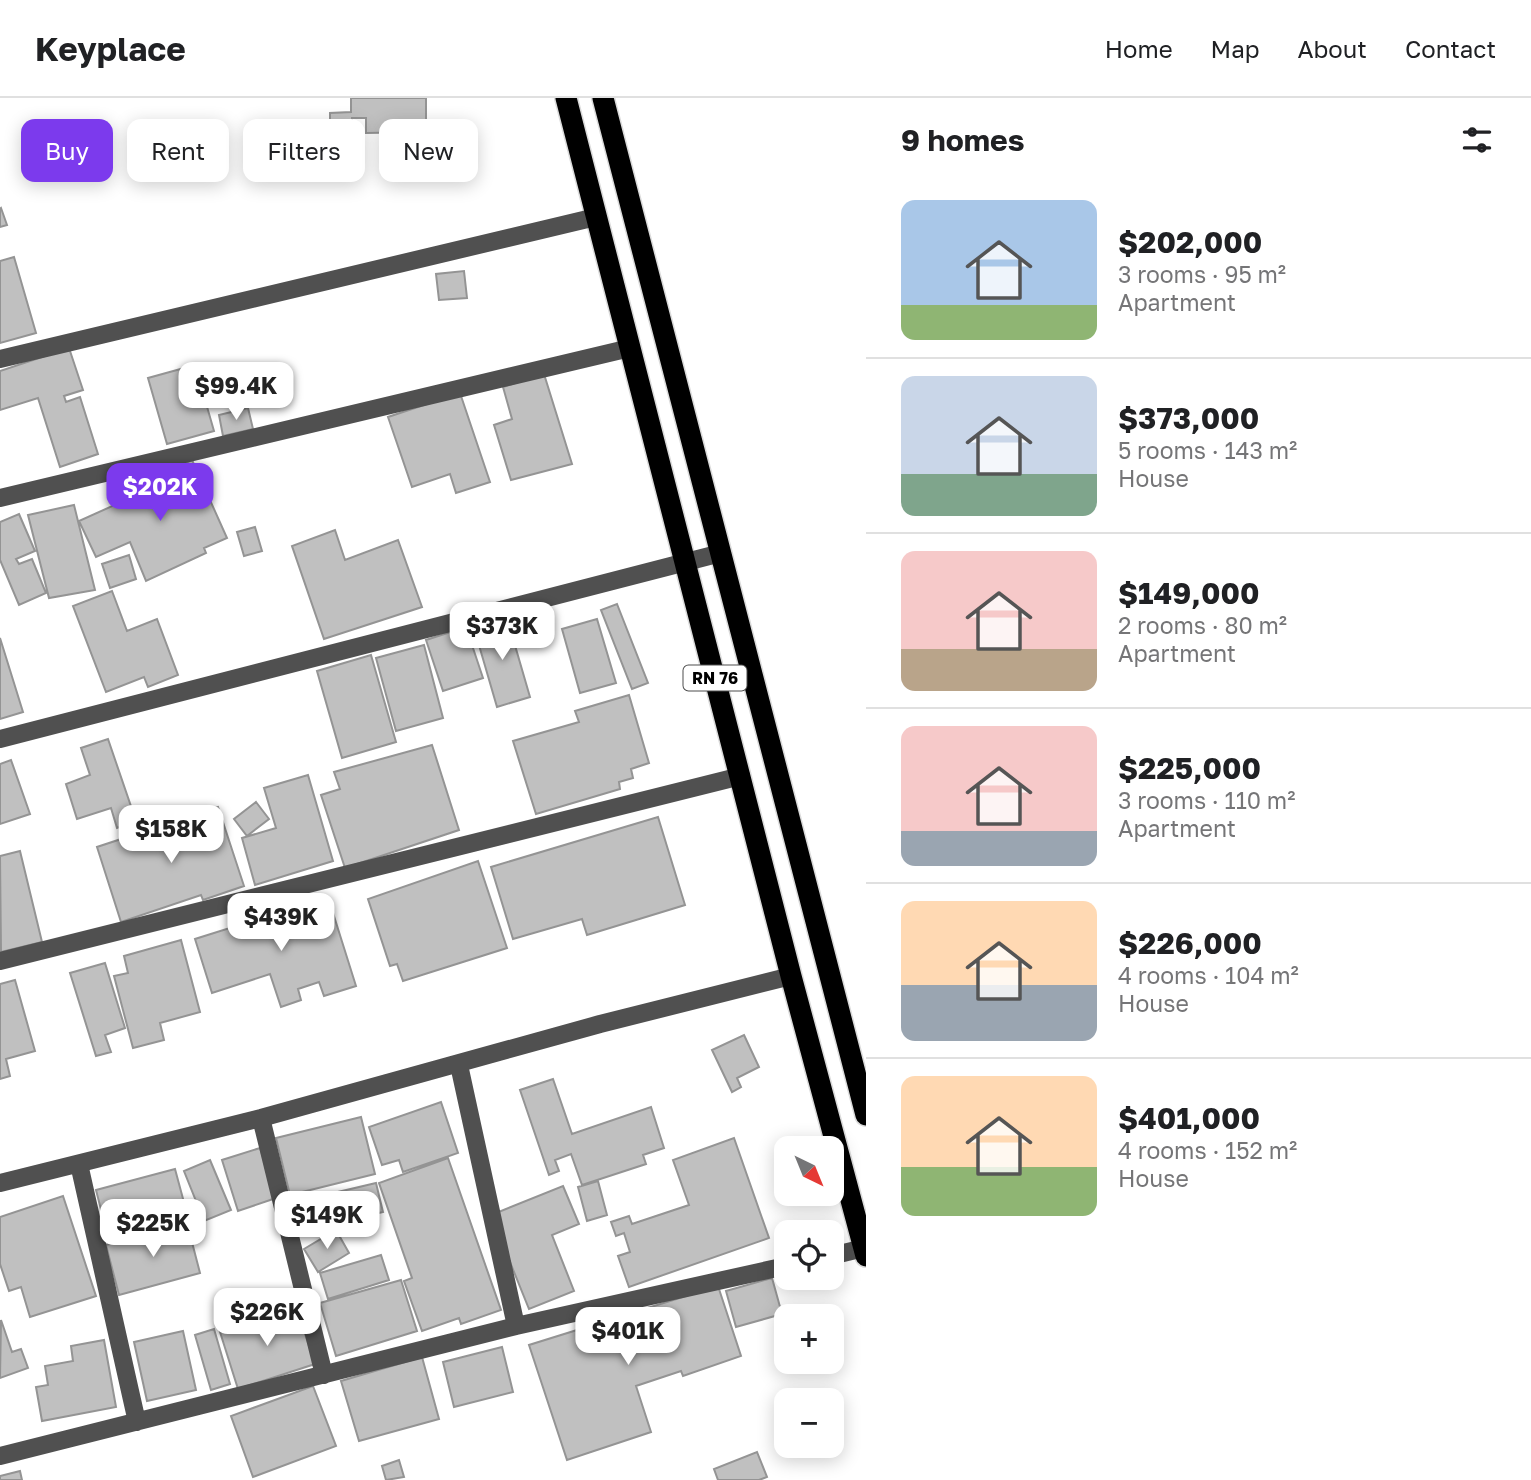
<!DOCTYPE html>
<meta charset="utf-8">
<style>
:root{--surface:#fff;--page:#f6f6f6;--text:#202124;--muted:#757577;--line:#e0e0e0;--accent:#7c3aed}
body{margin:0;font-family:"Golos Text",sans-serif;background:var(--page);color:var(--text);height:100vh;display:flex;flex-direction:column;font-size:26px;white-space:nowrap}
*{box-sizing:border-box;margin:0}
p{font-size:23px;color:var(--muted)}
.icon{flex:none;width:38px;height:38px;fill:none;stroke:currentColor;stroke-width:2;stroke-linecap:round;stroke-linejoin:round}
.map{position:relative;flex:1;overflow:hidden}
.sheet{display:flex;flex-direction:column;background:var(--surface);width:665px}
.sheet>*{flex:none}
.guide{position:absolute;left:21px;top:21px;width:665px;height:63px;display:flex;gap:14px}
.needle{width:46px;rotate:137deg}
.fabs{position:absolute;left:774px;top:1038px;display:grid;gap:14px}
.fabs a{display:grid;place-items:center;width:70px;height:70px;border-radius:14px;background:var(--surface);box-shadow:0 4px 18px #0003;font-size:35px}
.price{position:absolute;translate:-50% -60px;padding:0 16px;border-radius:14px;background:#fff;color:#222;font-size:23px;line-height:46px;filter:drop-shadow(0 2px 4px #0008)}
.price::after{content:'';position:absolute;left:50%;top:42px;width:21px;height:16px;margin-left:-10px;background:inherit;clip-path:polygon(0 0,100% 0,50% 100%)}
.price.on{background:var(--accent);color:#fff}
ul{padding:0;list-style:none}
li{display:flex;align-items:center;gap:21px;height:175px;padding:0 35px}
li+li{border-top:2px solid var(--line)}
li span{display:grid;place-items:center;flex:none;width:196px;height:140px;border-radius:14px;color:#555}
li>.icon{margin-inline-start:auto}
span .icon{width:84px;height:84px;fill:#fffc;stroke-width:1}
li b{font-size:30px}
h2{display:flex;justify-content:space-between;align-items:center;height:84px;padding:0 35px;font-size:30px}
.chip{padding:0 24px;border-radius:14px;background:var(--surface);box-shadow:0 4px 18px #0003;font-size:24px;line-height:63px}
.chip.on{background:var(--accent);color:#fff}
header{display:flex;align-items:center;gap:42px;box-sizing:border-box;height:98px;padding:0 35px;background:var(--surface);border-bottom:2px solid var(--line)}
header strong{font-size:33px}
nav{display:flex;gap:38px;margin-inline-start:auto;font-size:24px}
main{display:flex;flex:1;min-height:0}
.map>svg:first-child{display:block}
</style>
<header>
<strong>Keyplace</strong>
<nav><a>Home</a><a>Map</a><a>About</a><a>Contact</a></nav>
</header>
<main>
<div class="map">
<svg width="866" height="1382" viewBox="0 0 866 1382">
<rect width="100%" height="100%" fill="#fff"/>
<path fill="#c0c0c0" stroke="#949494" stroke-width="2" d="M351 0H426V34L366 35V20H352V34H330V15L351 14Z
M1 110 7 127 0 129V111Z
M14 159 36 235 0 245V163Z
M464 173 467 200 439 202 436 176Z
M69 250 83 292 64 298 66 304 80 299 98 356 60 369 38 300 0 312V273Z
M195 267 214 333 167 346 148 280Z
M544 276 572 366 511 382 494 327 512 321 503 289Z
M460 295 490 384 456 395 450 376 412 389 388 319Z
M248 310 253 331 223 338 219 317Z
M192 362 227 440 204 450 206 455 146 483 130 444 96 459 79 423 119 405 121 409 139 400 134 389Z
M74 407 95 492 49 500 28 417Z
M19 416 35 453 16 461 19 466 32 461 46 495 19 507 0 462V424Z
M255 429 262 453 244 458 237 434Z
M335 432 345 462 398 442 422 509 324 541 292 448Z
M129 457 136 481 110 490 102 466Z
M112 493 127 533 157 521 178 577 148 589 144 579 106 594 73 508Z
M617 506 648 585 632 591 601 512Z
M507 520 530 599 497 609 474 530Z
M597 521 616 585 580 595 562 531Z
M466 529 483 580 443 593 426 542Z
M0 540 23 614 0 621Z
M424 547 443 620 396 633 376 560Z
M371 557 396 644 342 660 317 573Z
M629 597 649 665 631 671 633 680 619 684 620 691 536 716 513 643 579 624 575 613Z
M108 641 136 723 117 730 111 710 77 721 66 686 90 677 81 650Z
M432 647 459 732 345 770 321 697 340 691 334 674Z
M11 662 30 716 0 726V666Z
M308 677 333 763 255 787 242 740 276 730 264 690Z
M256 704 269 721 247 738 234 721Z
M218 709 244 788 203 802 201 797 121 824 97 749Z
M658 719 685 807 587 837 582 821 513 841 491 769Z
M20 753 42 844 1 854 0 758Z
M478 763 507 850 403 883 397 866 390 868 368 801Z
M328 799 356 888 324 898 319 884 298 891 301 902 281 909 270 876 212 895 195 841Z
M181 842 200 914 160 925 164 942 133 950 114 878 128 875 124 858Z
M105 865 125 930 105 937 111 954 96 958 70 875Z
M15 882 35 953 6 961 10 978 0 981V886Z
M744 937 759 969 737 980 741 989 732 994 712 952Z
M553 981 572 1036 651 1009 664 1050 643 1057 646 1066 582 1087 571 1056 555 1062 559 1073 549 1077 520 992Z
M441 1004 458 1055 403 1074 399 1062 382 1067 369 1029Z
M361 1019 375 1076 290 1097 276 1040Z
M734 1040 769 1140 629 1189 618 1158 630 1154 624 1135 616 1138 611 1124 629 1118 632 1126 689 1107 673 1062Z
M260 1050 276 1100 238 1113 222 1062Z
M448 1060 501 1212 461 1226 459 1220 422 1233 404 1183 412 1180 379 1085Z
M210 1062 231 1112 204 1123 184 1073Z
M175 1071 189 1123 109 1143 96 1092Z
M598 1083 607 1117 587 1123 578 1089Z
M376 1085 383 1114 298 1134 291 1105Z
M563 1088 579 1126 552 1137 574 1193 529 1211 491 1117Z
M63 1098 96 1198 30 1219 21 1189 9 1193 0 1166V1119Z
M187 1125 200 1175 119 1197 106 1147Z
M336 1132 349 1155 318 1174 304 1151Z
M381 1157 389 1182 328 1201 320 1175Z
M772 1180 782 1216 736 1229 726 1193Z
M401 1182 417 1233 336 1258 320 1205Z
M718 1188 741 1258 683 1278 681 1273 636 1288 651 1334 567 1362 529 1247Z
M296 1209 315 1266 238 1291 220 1234Z
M1 1222 12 1254 21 1251 28 1270 0 1280Z
M214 1231 230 1286 211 1292 195 1237Z
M183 1233 196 1292 147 1303 134 1244Z
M104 1242 116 1309 42 1323 36 1289 48 1287 45 1268 73 1263 71 1248Z
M502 1249 513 1294 454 1309 443 1264Z
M422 1259 439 1321 359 1343 341 1283Z
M313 1288 336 1348 253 1379 231 1318Z
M757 1354 767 1379 759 1382H718L714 1371Z
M399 1362 404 1379 386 1382 382 1368Z
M20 1373 22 1382H0V1378Z"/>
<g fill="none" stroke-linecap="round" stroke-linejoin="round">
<g stroke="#dbdbdb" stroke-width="24">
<path id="highway" d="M566 0 791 878 866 1158
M603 0 866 1017"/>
</g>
<path stroke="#505050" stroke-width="18" d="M0 261 596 119
M0 400 630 250
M0 641 721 455
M0 863 741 678
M459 967 516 1228
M261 1020 324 1277
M79 1066 137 1324
M0 1085 261 1020 600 926 791 878
M831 1158 864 1150
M0 1358 516 1228 786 1168"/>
<use href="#highway" stroke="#000" stroke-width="21"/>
</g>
<g text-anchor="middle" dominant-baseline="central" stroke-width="5" stroke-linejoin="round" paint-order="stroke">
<rect fill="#fff" stroke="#4c4c4c" stroke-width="2" x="683.5" y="567.5" width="63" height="25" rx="5"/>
<g font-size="16" font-weight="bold" fill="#000">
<text x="715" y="580">RN 76</text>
</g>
</g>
</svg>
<div class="fabs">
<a><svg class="needle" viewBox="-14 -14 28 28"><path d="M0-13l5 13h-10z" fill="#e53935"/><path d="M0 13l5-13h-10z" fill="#757577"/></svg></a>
<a><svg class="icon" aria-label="locate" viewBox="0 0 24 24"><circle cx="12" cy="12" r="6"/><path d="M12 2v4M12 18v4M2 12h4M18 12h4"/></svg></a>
<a>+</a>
<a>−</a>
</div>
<b class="price" style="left:236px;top:324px">$99.4K</b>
<b class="price on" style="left:160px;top:425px">$202K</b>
<b class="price" style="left:502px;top:564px">$373K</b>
<b class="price" style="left:171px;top:767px">$158K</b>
<b class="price" style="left:281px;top:855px">$439K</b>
<b class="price" style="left:327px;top:1153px">$149K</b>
<b class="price" style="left:153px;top:1161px">$225K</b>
<b class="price" style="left:267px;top:1250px">$226K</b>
<b class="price" style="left:628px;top:1269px">$401K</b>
<div class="guide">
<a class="chip on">Buy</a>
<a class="chip">Rent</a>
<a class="chip">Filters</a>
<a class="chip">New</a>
</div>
</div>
<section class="sheet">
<h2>9 homes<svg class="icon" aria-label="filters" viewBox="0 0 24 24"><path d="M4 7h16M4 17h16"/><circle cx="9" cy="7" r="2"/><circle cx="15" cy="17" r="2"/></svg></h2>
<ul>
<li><span style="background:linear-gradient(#a9c7e8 75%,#8fb573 0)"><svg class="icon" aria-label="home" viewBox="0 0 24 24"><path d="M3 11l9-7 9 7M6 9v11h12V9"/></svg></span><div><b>$202,000</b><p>3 rooms · 95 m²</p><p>Apartment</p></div></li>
<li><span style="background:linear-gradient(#c9d6e8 70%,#7fa58c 0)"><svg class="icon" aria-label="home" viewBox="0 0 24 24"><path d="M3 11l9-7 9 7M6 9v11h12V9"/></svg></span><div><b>$373,000</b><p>5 rooms · 143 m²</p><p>House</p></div></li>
<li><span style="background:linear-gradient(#f6c9c9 70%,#b9a48a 0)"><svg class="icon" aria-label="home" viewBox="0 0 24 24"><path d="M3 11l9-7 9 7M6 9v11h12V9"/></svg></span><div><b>$149,000</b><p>2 rooms · 80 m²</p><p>Apartment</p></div></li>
<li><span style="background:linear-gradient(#f6c9c9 75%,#9aa5b1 0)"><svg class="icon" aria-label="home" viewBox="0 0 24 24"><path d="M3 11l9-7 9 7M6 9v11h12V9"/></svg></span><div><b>$225,000</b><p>3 rooms · 110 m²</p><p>Apartment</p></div></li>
<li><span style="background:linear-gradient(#ffd9b3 60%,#9aa5b1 0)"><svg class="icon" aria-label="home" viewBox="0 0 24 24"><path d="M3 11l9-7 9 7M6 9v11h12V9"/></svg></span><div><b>$226,000</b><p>4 rooms · 104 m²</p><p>House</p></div></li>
<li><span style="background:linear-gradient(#ffd9b3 65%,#8fb573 0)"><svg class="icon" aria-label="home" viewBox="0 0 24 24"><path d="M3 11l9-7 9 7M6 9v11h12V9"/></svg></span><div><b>$401,000</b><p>4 rooms · 152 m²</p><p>House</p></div></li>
</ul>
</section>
</main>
